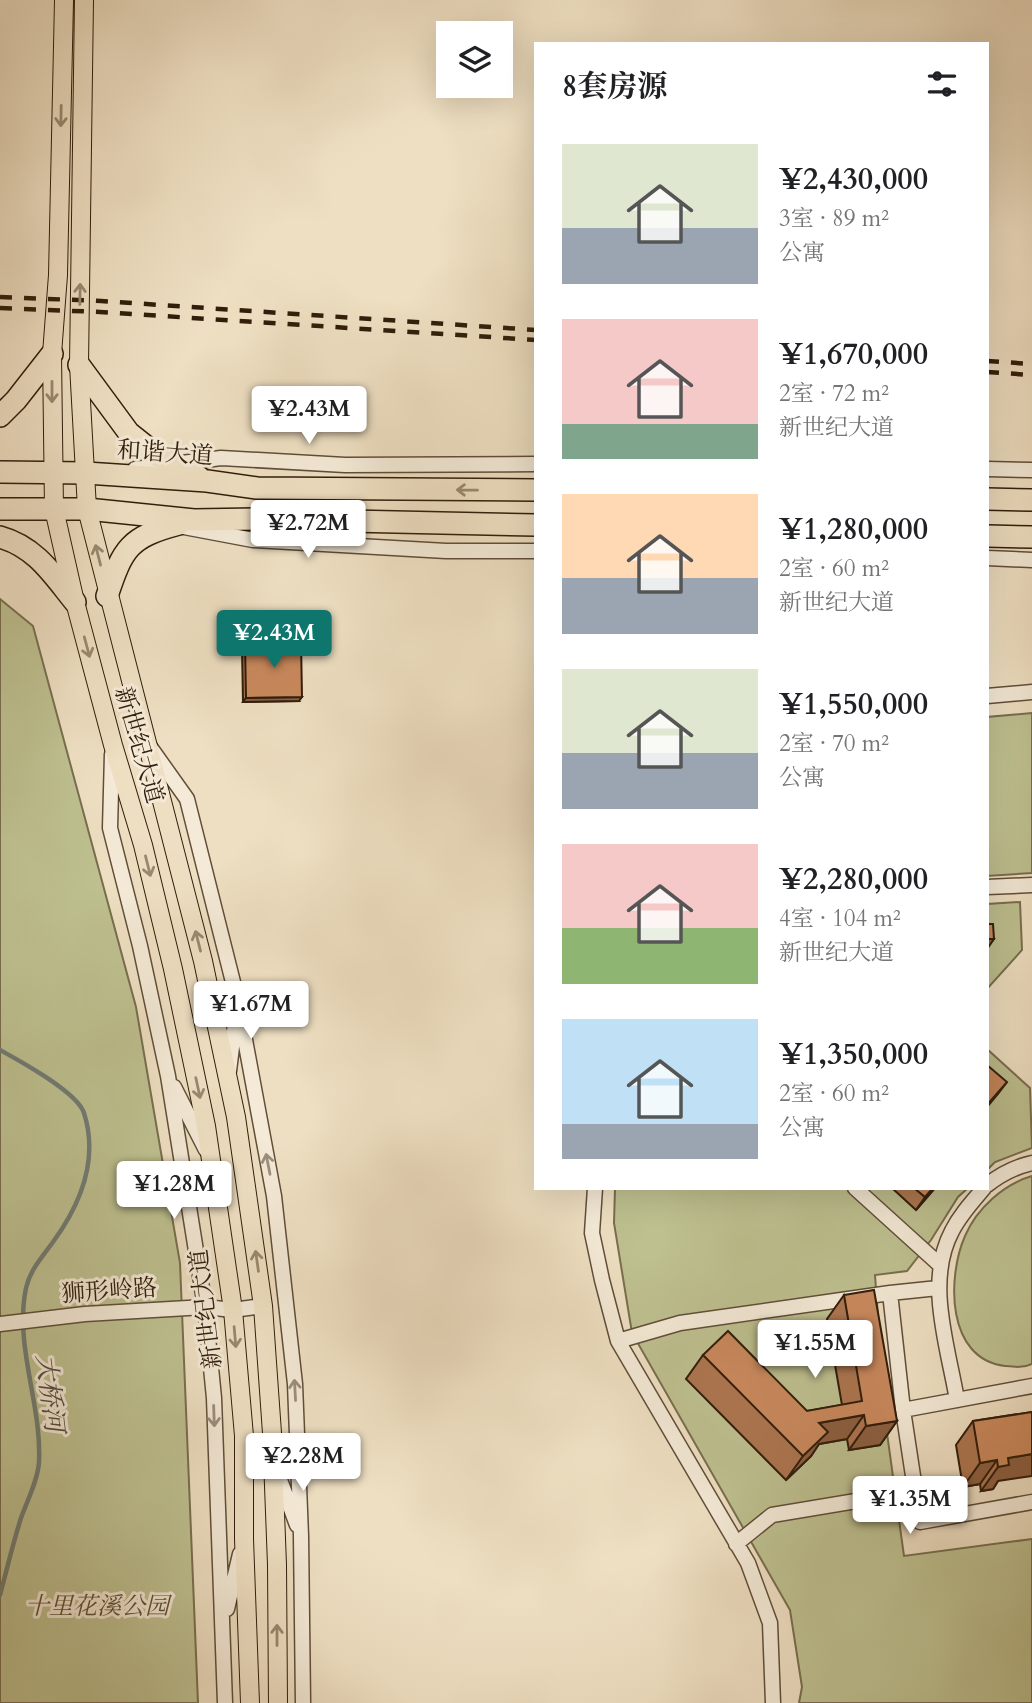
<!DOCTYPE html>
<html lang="zh">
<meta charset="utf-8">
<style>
:root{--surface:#fff;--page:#f6f6f6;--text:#202124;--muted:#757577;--accent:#0f766e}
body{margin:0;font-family:Cardo,"Noto Serif SC",serif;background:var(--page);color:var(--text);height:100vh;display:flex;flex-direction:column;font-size:26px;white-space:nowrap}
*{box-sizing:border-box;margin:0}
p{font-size:23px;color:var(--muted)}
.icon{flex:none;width:38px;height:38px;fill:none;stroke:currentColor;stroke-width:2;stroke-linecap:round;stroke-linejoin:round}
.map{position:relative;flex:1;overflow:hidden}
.drawer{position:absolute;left:534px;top:42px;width:455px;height:1148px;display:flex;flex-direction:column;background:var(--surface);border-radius:0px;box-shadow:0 7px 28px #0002}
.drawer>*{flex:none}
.fabs{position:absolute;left:436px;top:21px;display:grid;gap:14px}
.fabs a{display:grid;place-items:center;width:77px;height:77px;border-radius:0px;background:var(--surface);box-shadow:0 7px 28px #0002;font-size:35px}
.price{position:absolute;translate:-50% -60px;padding:0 16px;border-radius:7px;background:#fff;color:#222;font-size:23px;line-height:46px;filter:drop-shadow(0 2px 4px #0008)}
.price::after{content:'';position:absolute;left:50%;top:42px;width:21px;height:16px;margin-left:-10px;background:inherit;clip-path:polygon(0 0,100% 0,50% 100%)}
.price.on{background:var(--accent);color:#fff}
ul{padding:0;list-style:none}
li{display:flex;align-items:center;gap:21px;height:175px;padding:0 28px}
li span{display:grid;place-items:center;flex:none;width:196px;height:140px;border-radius:0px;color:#555}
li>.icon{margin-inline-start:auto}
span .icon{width:84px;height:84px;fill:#fffc;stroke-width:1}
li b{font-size:30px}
h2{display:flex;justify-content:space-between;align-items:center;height:84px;padding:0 28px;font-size:30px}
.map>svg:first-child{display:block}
</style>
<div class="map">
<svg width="1032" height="1703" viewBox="0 0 1032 1703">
<rect width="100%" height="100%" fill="#eedfc2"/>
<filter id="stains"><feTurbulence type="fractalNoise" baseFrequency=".00286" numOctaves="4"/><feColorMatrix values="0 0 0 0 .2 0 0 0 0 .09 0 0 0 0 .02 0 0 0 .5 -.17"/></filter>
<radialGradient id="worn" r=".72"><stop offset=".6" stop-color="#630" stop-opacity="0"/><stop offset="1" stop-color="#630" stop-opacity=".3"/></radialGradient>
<path fill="#bec090" stroke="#786e4e" stroke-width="2" d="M0 599 33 626 136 1007 180 1263 198 1703H0Z
M1032 713V873L987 876V717Z
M1020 902 1022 950 987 989V904Z
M987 1049 1030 1088 1032 1148 995 1162 987 1170Z
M1032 1176V1364C1024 1368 1015 1367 1005 1366 946 1359 947 1277 965 1236 977 1208 1004 1184 1032 1176Z
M615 1188H968L958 1197 931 1240 907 1271 875 1275 886 1426 904 1556 1032 1539V1703H799L802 1687 790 1610 632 1333 614 1223Z"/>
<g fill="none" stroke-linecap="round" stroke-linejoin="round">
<path stroke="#717c74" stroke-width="4.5" d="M0 1050C20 1061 77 1092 84 1113 99 1160 80 1205 53 1242 42 1257 30 1270 26 1288 14 1346 42 1404 39 1462 38 1480 27 1501 21 1518 13 1543 7 1569 0 1595"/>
<g stroke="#604e39" stroke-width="17">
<path id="minor" d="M135 469 221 458 345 465 536 464
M987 469 1032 470
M184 527 253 540 446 551H536
M987 558 1032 560
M987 696 1032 692
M150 747 187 799 238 1002 274 1196 295 1384 301 1536 303 1703
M112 754 110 828 140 946 168 1076 205 1307 214 1398 225 1703
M987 887 1032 885
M229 1071 236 1015
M174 1087 206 1150
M987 1185C1001 1174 1014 1167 1032 1163
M595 1188 592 1233 602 1280 618 1341 748 1563 770 1623 773 1703
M855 1188 940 1265
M890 1293 938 1288
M0 1324 85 1314 205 1307 233 1310 263 1306
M618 1341 680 1323 890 1293 903 1410 920 1522 1032 1502
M957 1400C948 1346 925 1282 952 1231 960 1215 972 1202 984 1188
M903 1410 1032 1386
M277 1472 297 1525
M736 1544 772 1515 856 1501 913 1482
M227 1609 240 1554"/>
</g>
<g stroke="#311d0b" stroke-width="20">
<path id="major" d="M64 0 58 275 52 354 54 509 75 602 113 745 143 845 173 969 206 1126 233 1310 244 1436V1539L250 1703
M84 0 79 365 87 509 203 961 236 1117 263 1306 272 1433 277 1565 278 1703"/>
</g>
<g stroke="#311d0b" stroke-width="24">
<path id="highway" d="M79 365 129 433 158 456 199 477
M0 416 16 400 52 354
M0 472 86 473 207 481 257 488 536 490
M987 499 1032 500
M0 509H87L194 520 258 519 536 525
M987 536 1032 537
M0 537C36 547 53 575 75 602
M107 596C123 548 129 537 179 524"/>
</g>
<use href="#minor" stroke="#f4ead7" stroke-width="14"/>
<use href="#major" stroke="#eedfc2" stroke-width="18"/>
<use href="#highway" stroke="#eedfc2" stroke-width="21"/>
<path stroke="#311d0b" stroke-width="4.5" stroke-dasharray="12 12" stroke-linecap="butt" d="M0 297 101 301 536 330
M0 308 100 312 536 340
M987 361 1032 364
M987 372 1032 375"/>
</g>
<path fill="#ac754f" stroke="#311d0b" stroke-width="2" d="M245 643 299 701 243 702 242 647Z
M892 1188H935L916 1210Z
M844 1295 897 1421 880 1445 849 1450 847 1439 819 1444 811 1456 786 1480 686 1379 703 1355 807 1411 842 1405 827 1319Z
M1032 1412 998 1481 993 1489 981 1491 980 1484 963 1487 956 1445 973 1421Z"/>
<path fill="#8c5f40" stroke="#311d0b" stroke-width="2" d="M302 697 299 701 243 702 246 698Z
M987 939H994L987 949Z
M1007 1082 998 1094 987 1107V1105Z
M933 1188H935L916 1210 925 1197Z
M864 1415 847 1439 819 1444 811 1456 786 1480 803 1456 819 1423Z
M897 1421 880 1445 849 1450 866 1426Z
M1032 1454V1476L998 1481 993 1489 981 1491 998 1467 1008 1458Z
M997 1460 980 1484 963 1487 980 1463Z"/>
<path fill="#c8885c" stroke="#311d0b" stroke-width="2" d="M301 642 302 697 246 698 245 643Z
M987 924H993L994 939H987Z
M987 1065 1007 1082 987 1105Z
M914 1188H933L925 1197Z
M874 1290 897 1421 866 1426 864 1415 819 1423 828 1432 803 1456 703 1355 728 1331 807 1411 862 1401 844 1295Z
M1032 1412V1454L1008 1458 1009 1465 998 1467 997 1460 980 1463 973 1421Z"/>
<defs><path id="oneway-shaft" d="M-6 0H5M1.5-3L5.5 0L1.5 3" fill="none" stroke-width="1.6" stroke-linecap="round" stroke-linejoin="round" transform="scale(1.75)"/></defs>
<g stroke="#998870">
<use href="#oneway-shaft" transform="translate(61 116) rotate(91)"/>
<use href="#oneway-shaft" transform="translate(80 294) rotate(-89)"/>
<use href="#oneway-shaft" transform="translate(52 392) rotate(90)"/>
<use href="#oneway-shaft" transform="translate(467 490) rotate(-179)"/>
<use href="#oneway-shaft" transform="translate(98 555) rotate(-104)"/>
<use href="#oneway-shaft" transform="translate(87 647) rotate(75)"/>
<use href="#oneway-shaft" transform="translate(148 866) rotate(76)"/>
<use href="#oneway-shaft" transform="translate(198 941) rotate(-104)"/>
<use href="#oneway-shaft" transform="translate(198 1088) rotate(78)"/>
<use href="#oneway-shaft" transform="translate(257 1261) rotate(-98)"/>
<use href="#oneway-shaft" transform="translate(235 1337) rotate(85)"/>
<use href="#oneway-shaft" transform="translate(277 1635) rotate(-90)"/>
</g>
<g stroke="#9c8e7b">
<use href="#oneway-shaft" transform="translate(268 1164) rotate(-101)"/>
<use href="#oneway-shaft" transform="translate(295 1390) rotate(-93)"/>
<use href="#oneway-shaft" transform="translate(214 1416) rotate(88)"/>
</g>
<g text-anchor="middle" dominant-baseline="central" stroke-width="6" stroke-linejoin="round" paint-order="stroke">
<g font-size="24" fill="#311d0b" stroke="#f4ead7">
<text transform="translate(165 453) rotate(4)">和谐大道</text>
<text transform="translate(139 745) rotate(74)">新世纪大道</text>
<text transform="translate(109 1291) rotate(-4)">狮形岭路</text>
<text transform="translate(206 1309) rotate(-97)">新世纪大道</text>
</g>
<g font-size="24" font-style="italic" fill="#5b4e33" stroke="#f4ead7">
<text x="97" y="1606">十里花溪公园</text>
</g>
<g font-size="26" font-style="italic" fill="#514c40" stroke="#f4ead7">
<text transform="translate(50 1393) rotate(83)">大桥河</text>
</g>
</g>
<rect width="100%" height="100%" filter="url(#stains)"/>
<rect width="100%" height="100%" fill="url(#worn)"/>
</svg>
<div class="fabs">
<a><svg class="icon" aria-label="layers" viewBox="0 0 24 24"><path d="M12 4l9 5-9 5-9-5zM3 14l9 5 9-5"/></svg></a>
</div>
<b class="price" style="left:309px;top:446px">¥2.43M</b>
<b class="price" style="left:308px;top:560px">¥2.72M</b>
<b class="price on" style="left:274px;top:670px">¥2.43M</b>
<b class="price" style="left:251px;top:1041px">¥1.67M</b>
<b class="price" style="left:174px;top:1221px">¥1.28M</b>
<b class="price" style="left:815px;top:1380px">¥1.55M</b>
<b class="price" style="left:303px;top:1493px">¥2.28M</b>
<b class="price" style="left:910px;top:1536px">¥1.35M</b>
<section class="drawer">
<h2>8套房源<svg class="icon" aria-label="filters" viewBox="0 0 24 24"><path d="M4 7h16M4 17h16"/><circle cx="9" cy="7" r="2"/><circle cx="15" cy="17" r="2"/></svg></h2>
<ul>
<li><span style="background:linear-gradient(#dfe7d0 60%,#9aa5b1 0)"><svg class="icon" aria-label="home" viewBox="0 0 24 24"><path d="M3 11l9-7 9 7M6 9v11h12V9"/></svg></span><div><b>¥2,430,000</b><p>3室 · 89 m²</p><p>公寓</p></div></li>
<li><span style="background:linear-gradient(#f6c9c9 75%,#7fa58c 0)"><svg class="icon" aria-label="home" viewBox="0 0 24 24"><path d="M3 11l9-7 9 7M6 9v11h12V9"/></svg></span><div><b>¥1,670,000</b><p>2室 · 72 m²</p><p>新世纪大道</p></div></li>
<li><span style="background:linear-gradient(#ffd9b3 60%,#9aa5b1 0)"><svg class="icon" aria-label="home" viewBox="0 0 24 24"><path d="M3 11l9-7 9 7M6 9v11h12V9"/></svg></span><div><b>¥1,280,000</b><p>2室 · 60 m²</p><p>新世纪大道</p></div></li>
<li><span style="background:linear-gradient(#dfe7d0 60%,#9aa5b1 0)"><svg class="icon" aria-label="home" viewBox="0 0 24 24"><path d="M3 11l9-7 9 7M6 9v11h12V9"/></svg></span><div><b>¥1,550,000</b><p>2室 · 70 m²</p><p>公寓</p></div></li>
<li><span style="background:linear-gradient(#f6c9c9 60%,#8fb573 0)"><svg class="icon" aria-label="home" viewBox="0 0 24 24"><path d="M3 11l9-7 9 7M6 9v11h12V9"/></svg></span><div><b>¥2,280,000</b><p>4室 · 104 m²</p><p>新世纪大道</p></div></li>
<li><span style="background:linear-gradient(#bfe0f5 75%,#9aa5b1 0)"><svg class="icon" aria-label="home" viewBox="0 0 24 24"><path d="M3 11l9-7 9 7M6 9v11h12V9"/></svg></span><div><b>¥1,350,000</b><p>2室 · 60 m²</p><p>公寓</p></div></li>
</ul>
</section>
</div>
